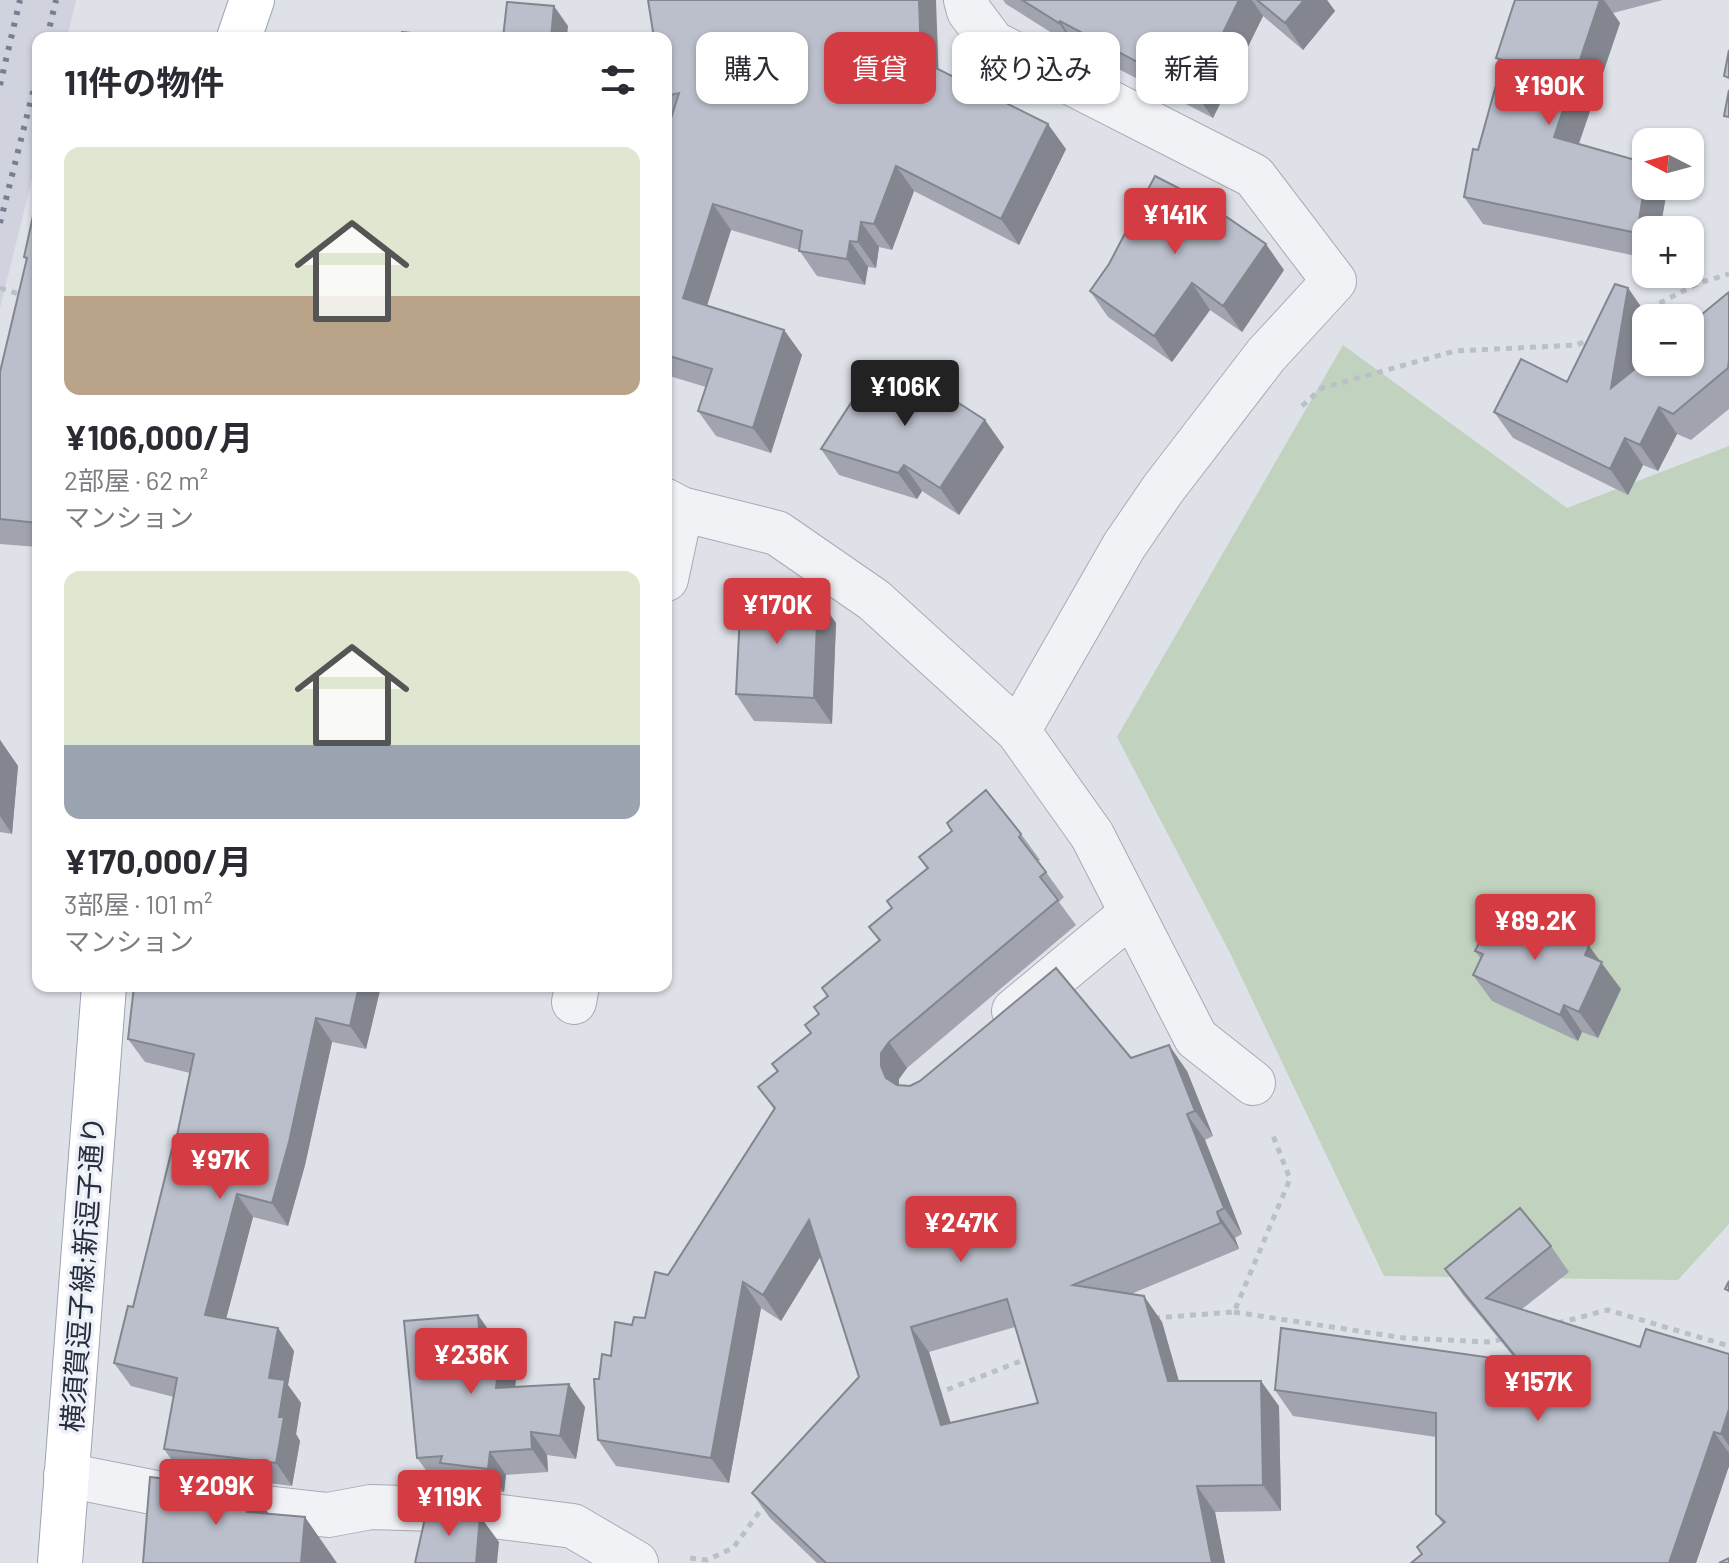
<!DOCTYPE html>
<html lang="ja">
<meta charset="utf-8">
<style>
:root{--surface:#fff;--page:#f2f2f3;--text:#2b2b33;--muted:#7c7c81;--accent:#d43c43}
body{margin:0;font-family:Barlow,"Noto Sans JP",sans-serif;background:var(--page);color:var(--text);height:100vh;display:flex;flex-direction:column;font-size:30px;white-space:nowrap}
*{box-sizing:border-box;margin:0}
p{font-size:26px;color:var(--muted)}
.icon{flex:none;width:44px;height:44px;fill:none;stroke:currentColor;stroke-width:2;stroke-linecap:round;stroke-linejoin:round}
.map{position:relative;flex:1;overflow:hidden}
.panel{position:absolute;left:32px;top:32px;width:640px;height:960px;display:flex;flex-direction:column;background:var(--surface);border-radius:16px;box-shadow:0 2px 6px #0004}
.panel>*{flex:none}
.top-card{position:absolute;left:696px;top:32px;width:760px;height:72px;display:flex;gap:16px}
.needle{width:52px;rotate:276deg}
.controls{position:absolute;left:1632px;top:128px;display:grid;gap:16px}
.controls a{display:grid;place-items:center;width:72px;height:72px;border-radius:16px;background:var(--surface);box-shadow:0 2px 6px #0004;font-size:40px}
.price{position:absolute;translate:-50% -68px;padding:0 18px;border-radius:8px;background:var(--accent);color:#fff;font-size:26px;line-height:52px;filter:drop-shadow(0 2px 4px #0008)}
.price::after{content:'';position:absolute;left:50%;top:48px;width:24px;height:18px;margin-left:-12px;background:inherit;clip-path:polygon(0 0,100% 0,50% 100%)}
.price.on{background:#222;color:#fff}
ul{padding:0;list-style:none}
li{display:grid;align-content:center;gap:16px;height:424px;padding:0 32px}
li span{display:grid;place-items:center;height:248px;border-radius:16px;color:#555}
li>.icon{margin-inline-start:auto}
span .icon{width:144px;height:144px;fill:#fffc;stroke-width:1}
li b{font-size:34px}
h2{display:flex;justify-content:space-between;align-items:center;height:96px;padding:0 32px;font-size:34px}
.chip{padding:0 28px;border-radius:16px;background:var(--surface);box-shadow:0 2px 6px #0004;font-size:28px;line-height:72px}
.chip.on{background:var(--accent);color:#fff}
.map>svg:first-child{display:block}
</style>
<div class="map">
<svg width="1729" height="1563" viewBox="0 0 1729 1563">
<rect width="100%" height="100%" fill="#dee1e8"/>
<path fill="#d0d3dd" d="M0 0H76L67 38H38V155L0 308Z"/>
<path fill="#c1d2be" d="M1343 345 1567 508 1729 446V1224L1678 1280 1384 1276 1229 951 1117 737Z"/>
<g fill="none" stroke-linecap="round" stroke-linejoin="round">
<g stroke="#a7abb5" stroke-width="46">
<path id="minor" d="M966 0 969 11 993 43 1254 176 1334 281 1266 355 1163 489 1124 546 1018 731
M666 501 681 509 777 533 874 600 1018 731 1092 835 1196 1038 1253 1083
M666 579 681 509
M574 1002 577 986
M1014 1011 1132 913
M66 1475 192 1500 328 1515 371 1507 436 1509 573 1526 636 1563"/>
</g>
<g stroke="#9ca3b4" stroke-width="46">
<path id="major" d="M239 38 252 0
M60 1563 104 986"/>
</g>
<path stroke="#bbbfc6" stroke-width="5" stroke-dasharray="6 6" stroke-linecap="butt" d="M0 288 22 295
M1638 314 1699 283 1729 274
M1302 406 1322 388 1455 351 1577 345 1594 337
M1234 1312 1404 1338 1490 1342 1502 1339
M1154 1318 1234 1312 1290 1179 1272 1133
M1558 1323 1608 1310 1729 1346
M936 1394 1031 1357
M690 1558 707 1560 733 1548 766 1503"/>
<use href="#minor" stroke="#f0f2f6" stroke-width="44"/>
<use href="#major" stroke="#fff" stroke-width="44"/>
<path stroke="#767e92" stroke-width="6" stroke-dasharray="4 8" stroke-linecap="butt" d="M47 38 56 0
M0 85 20 0
M0 223 38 72"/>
</g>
<path fill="#a1a4af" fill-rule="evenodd" d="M1003 0H1327L1335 11 1303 50 1263 16 1213 118 1078 48 1077 49 1006 4Z
M1515 0H1663L1613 13 1620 23 1579 144 1667 190 1660 230H1646V258L1483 224 1464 197 1501 66 1496 58Z
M666 38 939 70 1066 149 1019 245 914 191 892 250 879 247 876 268 868 267 865 285 817 276 799 250 731 230 707 306 784 330 802 355 771 453 716 436 698 411 706 387 666 375V134L669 124 666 125Z
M38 193V547L0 544V372L27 260 24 257Z
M1284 270 1242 332 1210 310 1172 362 1108 317 1090 291Z
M1628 288 1646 314 1637 367 1729 292V409L1691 440 1677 434 1658 471 1643 465 1628 495 1513 438 1494 412 1567 382Z
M876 391 985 420 1004 447 959 515 922 491 917 499 839 475 821 449Z
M836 623 832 724 754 721 736 694Z
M0 740 18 766 12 834 0 832Z
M1021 834 1040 860 1038 861 1064 897 1059 902 1076 925 907 1068 899 1079V1085L910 1086 1131 1058 1187 1071 1213 1136 1205 1140 1242 1234 1235 1238 1239 1249 1131 1294 1162 1322 1179 1381 1279 1406 1281 1511 1215 1512 1225 1563H817L770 1518 752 1493 859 1377 820 1257 781 1321 761 1308 729 1483 616 1466 598 1440 599 1379 611 1356 632 1325 645 1318 668 1275 774 1109 758 1087 777 1072 772 1064 811 1034 805 1025 819 1014 827 997 822 988 879 941 869 927 892 908 927 869 919 857ZM1015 1327 1038 1403 951 1423 929 1352Z
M1475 951 1600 962 1621 989 1598 1038 1582 1032 1578 1041 1492 1001 1473 975 1481 959Z
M381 986 366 1049 332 1042 305 1165 288 1226 253 1217 226 1319 278 1328 294 1351 288 1385 301 1403 296 1434 300 1441 292 1486 180 1472 164 1449 174 1397 131 1386 114 1363 133 1307 174 1150 190 1073 145 1062 128 1039Z
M1551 1246 1569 1272 1522 1309 1640 1347 1729 1354V1466L1696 1563 1422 1554 1417 1547 1443 1524 1436 1514V1437L1293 1416 1275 1390 1517 1361 1463 1295 1445 1269Z
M478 1315 494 1338 495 1343 517 1367 515 1387 585 1407 576 1459 547 1455 548 1472 506 1475 504 1492 456 1486 451 1480 434 1481 417 1458Z"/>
<path fill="#83868e" d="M919 0H936L940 112 922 87Z
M1239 0H1252L1263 16 1213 118 1194 92Z
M1304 0H1327L1335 11 1303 50 1285 23Z
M1600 0H1604L1620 23 1572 163 1554 137Z
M554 6 568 26 567 38H551Z
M1060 21 1078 48 1077 49 1059 23Z
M1048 124 1066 149 1019 245 1001 219Z
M896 166 914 191 892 250 874 224Z
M1646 177V186H1664L1667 190 1660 230H1646V247L1637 233Z
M713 204 731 230 701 324 683 298Z
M861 222 879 247 876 268 858 242Z
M850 241 868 267 865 285 847 259Z
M1266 244 1284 270 1242 332 1223 306Z
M1192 283 1210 310 1172 362 1154 336Z
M1628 288 1646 314 1630 414 1611 388Z
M784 330 802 355 771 453 753 428Z
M1659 407 1677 434 1658 471 1640 445Z
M985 420 1004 447 959 515 940 488Z
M1625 438 1643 465 1628 495 1610 469Z
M904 465 922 491 917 499 898 473Z
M818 597 836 623 832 724 814 698Z
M0 740 18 766 12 834 0 816Z
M1589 946 1621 989 1598 1038 1579 1012 1585 955Z
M359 986H381L366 1049 350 1026Z
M1564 1005 1582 1032 1578 1041 1560 1015Z
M316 1018 332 1042 305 1165 288 1226 272 1203Z
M889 1042 907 1068 899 1079V1092L886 1078 881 1066V1053Z
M1169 1045 1187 1071 1213 1136 1195 1111Z
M1187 1114 1205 1140 1242 1234 1224 1208Z
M237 1194 253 1217 221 1338 205 1315Z
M1217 1212 1235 1238 1239 1249 1221 1223Z
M809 1220 827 1246 781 1321 763 1295Z
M743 1282 761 1308 729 1483 711 1458Z
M1144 1296 1162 1322 1186 1407 1168 1381Z
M478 1315 494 1338 497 1364 480 1341Z
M911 1327 929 1352 959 1451 941 1425Z
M278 1328 294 1351 288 1385 301 1403 296 1434 300 1441 292 1486 276 1463 279 1417 269 1378Z
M501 1344 517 1367 513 1411 496 1388Z
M1261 1381 1279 1406 1281 1511 1263 1485Z
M569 1384 585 1407 576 1459 560 1436Z
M1729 1409V1446L1721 1434Z
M531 1432 547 1455 548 1472 532 1449Z
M1714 1432 1729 1453V1466L1696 1563H1669Z
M490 1452 506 1475 504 1492 488 1469Z
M1197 1486 1215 1512 1225 1563H1212Z
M251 1489 284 1535 247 1512Z
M480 1516 499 1542 497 1563H476Z
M305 1517 337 1563H301Z"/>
<path fill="#bbbfcb" stroke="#83868e" stroke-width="2" fill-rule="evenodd" d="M648 0H919L922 87 934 67 1048 124 1001 219 896 166 874 224 861 222 858 242 850 241 847 259 799 251 802 231 713 204 683 298 784 330 753 428 698 411 712 369 666 355V134L679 93 666 96V38H654Z
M1022 0H1239L1194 92 1060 21 1059 23Z
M1257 0H1304L1285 23Z
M1515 0H1600L1554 137 1646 163V177L1637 233 1464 197 1473 149 1478 150 1503 60 1496 58Z
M507 2 554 6 551 38H503Z
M402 32 459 38H402Z
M1729 50V78L1724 76Z
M1729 90V117L1724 116Z
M1155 176 1202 200 1266 244 1223 306 1192 283 1154 336 1090 291 1109 264Z
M38 193V523L0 519V372L27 258 24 257Z
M1615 284 1628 288 1611 388 1646 360V362H1690V324L1729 292V360L1728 368 1673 414 1659 407 1640 445 1625 438 1610 469 1494 412 1521 359 1567 382Z
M895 362 985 420 940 488 904 465 898 473 821 449 864 383 876 391Z
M741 594 818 597 814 698 736 694Z
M986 790 1021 834 1019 837 1046 872 1040 877 1058 900 889 1042 881 1053V1066L886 1078 897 1085 910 1086 920 1081 1056 968 1131 1058 1169 1045 1195 1111 1187 1114 1224 1208 1217 1212 1221 1223 1073 1285 1144 1296 1168 1381H1261L1263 1485 1197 1486 1212 1563H826L752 1493 859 1377 809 1220 763 1295 743 1282 711 1458 598 1440 594 1379H599L602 1354 611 1356 615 1322 632 1325 634 1317 645 1318 655 1272 668 1275 775 1108 758 1087 778 1071 772 1064 811 1033 805 1025 819 1014 814 1007 828 996 822 988 880 940 869 927 892 908 887 901 928 868 919 857 952 831 947 823ZM1007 1299 1038 1403 941 1425 911 1327Z
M1499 904 1589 946 1585 955 1602 962 1579 1012 1564 1005 1560 1015 1473 975 1483 954 1475 951Z
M134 986H359L350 1026 316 1018 289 1142 272 1203 237 1194 205 1315 278 1328 269 1378 285 1380 279 1417H284L276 1463 164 1449 177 1378 114 1363 128 1306 133 1307 172 1149 174 1150 194 1054 128 1039Z
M1520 1208 1551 1246 1486 1298 1640 1347 1646 1329 1729 1354V1409L1721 1434 1714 1432 1669 1563H1411L1422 1554 1417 1547 1445 1522 1436 1514V1413L1275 1390 1281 1328 1520 1362 1445 1269Z
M1729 1281V1291L1725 1289Z
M478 1315 480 1341 501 1344 496 1388 569 1384 560 1436 531 1432 532 1449 490 1452 488 1469 440 1463 442 1456 417 1458 404 1321Z
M150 1477 251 1489 247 1512 305 1517 301 1563H143Z
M427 1509 480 1516 476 1563H415Z
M1729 1558V1563H1719Z"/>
<g text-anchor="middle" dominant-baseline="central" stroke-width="7" stroke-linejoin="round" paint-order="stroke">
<g font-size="28" fill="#262d3f" stroke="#edf0f6">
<text transform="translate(82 1274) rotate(-86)">横須賀逗子線;新逗子通り</text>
</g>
</g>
</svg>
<div class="controls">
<a><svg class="needle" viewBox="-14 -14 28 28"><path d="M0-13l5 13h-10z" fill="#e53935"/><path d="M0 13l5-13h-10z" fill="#7c7c81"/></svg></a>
<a>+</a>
<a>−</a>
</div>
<b class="price" style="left:1549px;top:127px">¥190K</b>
<b class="price" style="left:1175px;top:256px">¥141K</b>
<b class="price on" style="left:905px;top:428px">¥106K</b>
<b class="price" style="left:777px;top:646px">¥170K</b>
<b class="price" style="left:1535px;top:962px">¥89.2K</b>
<b class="price" style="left:220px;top:1201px">¥97K</b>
<b class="price" style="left:961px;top:1264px">¥247K</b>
<b class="price" style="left:471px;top:1396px">¥236K</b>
<b class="price" style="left:1538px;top:1423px">¥157K</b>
<b class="price" style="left:216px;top:1527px">¥209K</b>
<b class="price" style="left:449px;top:1538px">¥119K</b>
<div class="top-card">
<a class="chip">購入</a>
<a class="chip on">賃貸</a>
<a class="chip">絞り込み</a>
<a class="chip">新着</a>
</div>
<section class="panel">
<h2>11件の物件<svg class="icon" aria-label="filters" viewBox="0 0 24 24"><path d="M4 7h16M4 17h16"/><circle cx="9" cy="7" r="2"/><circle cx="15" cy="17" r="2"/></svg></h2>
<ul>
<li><span style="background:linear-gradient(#dfe7d0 60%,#b9a48a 0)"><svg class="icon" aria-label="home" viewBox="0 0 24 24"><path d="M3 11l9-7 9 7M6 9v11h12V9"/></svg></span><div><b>¥106,000/月</b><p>2部屋 · 62 m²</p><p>マンション</p></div></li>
<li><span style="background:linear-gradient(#dfe7d0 70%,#9aa5b1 0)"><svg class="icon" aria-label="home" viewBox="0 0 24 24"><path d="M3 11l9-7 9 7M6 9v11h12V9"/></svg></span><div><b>¥170,000/月</b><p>3部屋 · 101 m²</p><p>マンション</p></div></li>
</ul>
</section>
</div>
